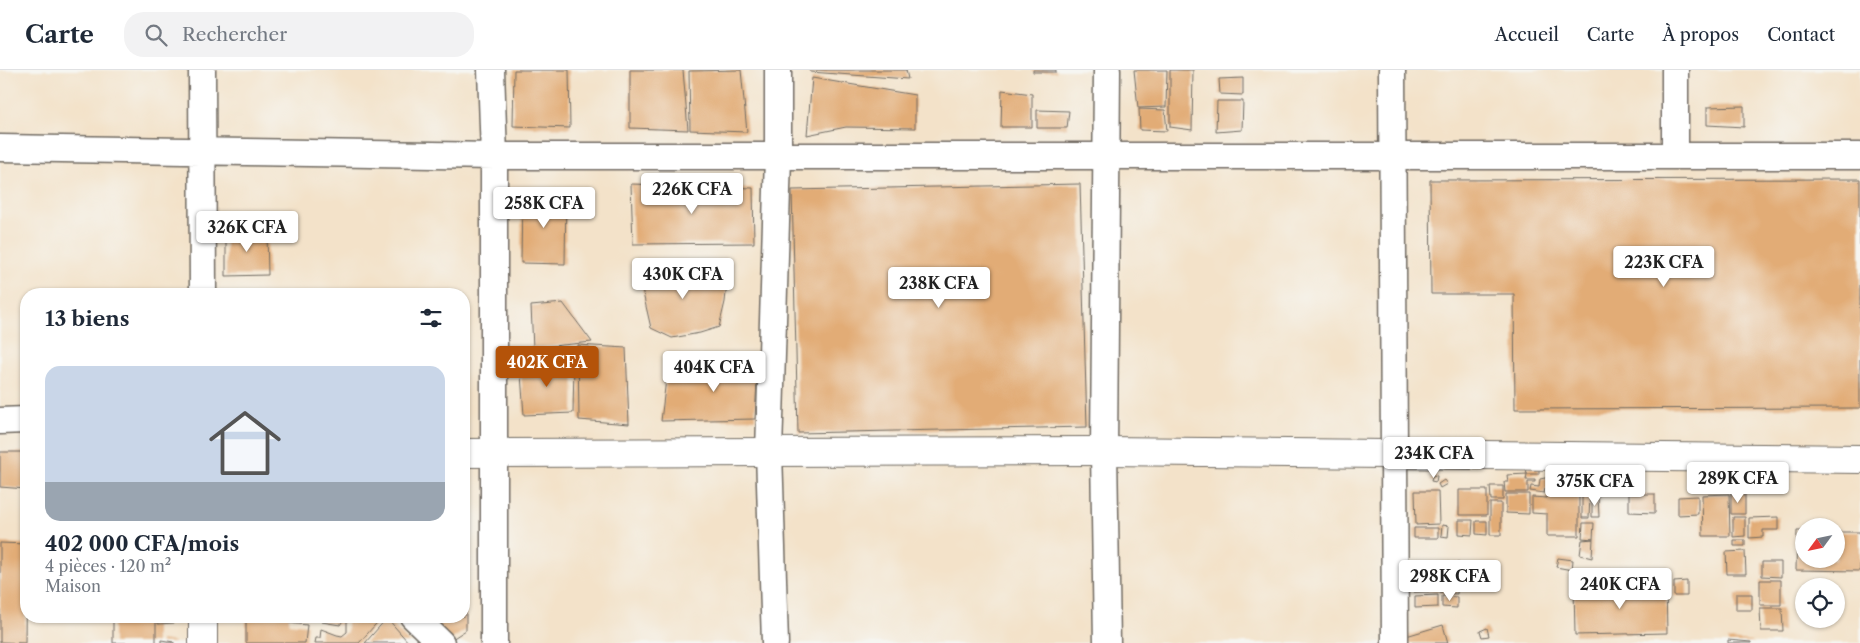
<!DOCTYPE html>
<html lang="fr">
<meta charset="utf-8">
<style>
:root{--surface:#fff;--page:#f2f2f3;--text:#1f2937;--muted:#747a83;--line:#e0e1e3;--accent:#b45309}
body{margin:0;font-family:"Libre Caslon Text",serif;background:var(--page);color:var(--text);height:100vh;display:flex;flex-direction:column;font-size:19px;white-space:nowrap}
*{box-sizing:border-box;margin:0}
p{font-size:16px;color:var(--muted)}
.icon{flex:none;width:28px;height:28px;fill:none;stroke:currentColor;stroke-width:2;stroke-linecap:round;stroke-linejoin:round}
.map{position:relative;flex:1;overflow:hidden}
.side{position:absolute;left:20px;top:218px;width:450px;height:335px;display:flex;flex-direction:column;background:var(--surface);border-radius:20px;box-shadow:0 1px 4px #0004}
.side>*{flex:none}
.needle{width:32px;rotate:237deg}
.controls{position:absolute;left:1795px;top:448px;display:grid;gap:10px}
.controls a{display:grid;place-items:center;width:50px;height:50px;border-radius:50%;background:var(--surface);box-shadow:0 1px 4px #0004;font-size:25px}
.price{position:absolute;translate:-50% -42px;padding:0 11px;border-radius:5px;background:#fff;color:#222;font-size:16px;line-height:32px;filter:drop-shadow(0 1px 2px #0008)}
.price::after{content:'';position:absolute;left:50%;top:30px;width:15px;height:11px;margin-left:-8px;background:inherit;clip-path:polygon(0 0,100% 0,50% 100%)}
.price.active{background:var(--accent);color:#fff}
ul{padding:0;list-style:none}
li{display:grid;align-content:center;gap:10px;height:265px;padding:0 25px}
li+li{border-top:1px solid var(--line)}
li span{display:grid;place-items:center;height:155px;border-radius:15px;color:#555}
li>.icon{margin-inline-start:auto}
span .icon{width:90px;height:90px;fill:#fffc;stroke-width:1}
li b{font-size:21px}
h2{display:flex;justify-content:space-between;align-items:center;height:60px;padding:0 25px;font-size:21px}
header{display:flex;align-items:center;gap:30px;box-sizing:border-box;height:70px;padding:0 25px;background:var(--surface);border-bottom:1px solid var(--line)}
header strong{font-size:24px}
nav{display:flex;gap:28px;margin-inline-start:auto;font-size:18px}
.search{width:350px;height:45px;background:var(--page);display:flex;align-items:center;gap:12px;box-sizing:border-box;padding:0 18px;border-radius:20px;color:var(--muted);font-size:19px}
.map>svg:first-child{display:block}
</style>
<header>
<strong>Carte</strong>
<div class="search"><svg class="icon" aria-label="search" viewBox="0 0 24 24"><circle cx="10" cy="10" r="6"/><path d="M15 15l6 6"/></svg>Rechercher</div>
<nav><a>Accueil</a><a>Carte</a><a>À propos</a><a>Contact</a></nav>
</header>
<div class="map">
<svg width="1860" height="573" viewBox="0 0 1860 573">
<rect width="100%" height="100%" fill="#f6f6f2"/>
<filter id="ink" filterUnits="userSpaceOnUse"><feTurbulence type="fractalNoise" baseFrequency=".02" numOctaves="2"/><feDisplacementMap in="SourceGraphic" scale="10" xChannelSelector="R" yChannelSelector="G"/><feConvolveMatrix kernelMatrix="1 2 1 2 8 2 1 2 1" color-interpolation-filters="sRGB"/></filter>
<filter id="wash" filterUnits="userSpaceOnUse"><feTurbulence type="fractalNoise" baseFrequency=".0096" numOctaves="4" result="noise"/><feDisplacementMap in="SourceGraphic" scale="20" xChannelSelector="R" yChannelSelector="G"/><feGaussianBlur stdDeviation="1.12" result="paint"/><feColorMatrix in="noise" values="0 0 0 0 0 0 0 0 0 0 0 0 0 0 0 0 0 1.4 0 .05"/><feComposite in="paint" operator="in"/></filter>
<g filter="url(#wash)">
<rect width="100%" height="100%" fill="#f3e2c9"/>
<g id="blocks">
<path fill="#e2ac76" d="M514 0H569L570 58 513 56Z
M630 0H683L688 60 630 58Z
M741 0 747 62 690 60 689 1Z
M810 0H906L908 9 810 2Z
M1033 0H1056V2H1033Z
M1134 0H1167L1166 37 1138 38Z
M1170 0H1193L1192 60 1170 57Z
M812 8 915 25V58L846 57 807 65Z
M1243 8V25L1220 24 1219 9Z
M1002 20 1032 24V57H1001Z
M1217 31H1243L1242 60 1216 62Z
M1744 36V57L1707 55V37Z
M1139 39 1165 40 1167 61 1140 60Z
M1037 40 1069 41 1067 58H1037Z
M1860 109V338L1515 339 1514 224H1431L1430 110Z
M631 114 753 118 754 173 633 174Z
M1080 114 1087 357 798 363 792 120Z
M522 125H566L565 194 521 193Z
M226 161H267L268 205 226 206Z
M637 197 728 204 725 232 719 257 700 263 672 268 651 258Z
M563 233 592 272 533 278 531 236Z
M578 275 626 278 629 354 579 350Z
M704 290H758L755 349 661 351 666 309 703 308Z
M520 291 574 293 573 343 524 345Z
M0 382H26V419L0 417Z
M1526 398H1539V404H1527Z
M1527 404 1526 410H1535V412H1528V422H1505L1504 412H1508L1507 405Z
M1433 405 1437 406 1436 412 1431 411Z
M1555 406 1557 417 1545 419 1544 423 1530 421 1531 416 1539 417 1540 409Z
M1444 410 1447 414 1440 418 1438 414Z
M1490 416H1503V430H1491Z
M1459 420H1487V445H1459Z
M1415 421H1438L1439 454 1416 455Z
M1731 423H1745V444H1731Z
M1506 424H1529V444L1506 443Z
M1629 424H1655V443L1629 442Z
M1729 424 1730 466H1703L1702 425Z
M1547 425H1579V466H1547V444L1532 443V427L1547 428Z
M1582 426H1590L1589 448H1582Z
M1592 426H1598L1599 447H1592Z
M1698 426V444L1678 445V427Z
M1490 433H1501V465H1490Z
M1733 447H1745V466L1733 467Z
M1778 447V460H1763V467L1749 468V448Z
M1459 450H1473L1472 465 1459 464Z
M1476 451H1487V465L1476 464Z
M1583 453H1594L1593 469 1582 468Z
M1442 455 1449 456 1448 467 1441 466Z
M1414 458H1438V468H1414Z
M1797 461H1804V489H1836V462H1860V501L1796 500Z
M1593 469 1592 488 1580 485 1582 470Z
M1734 470H1745V476H1734Z
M0 473 26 474 25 573 0 572Z
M1745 481 1746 504H1727L1726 482Z
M1558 488 1573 490 1572 500 1556 497Z
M1442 492 1459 493 1457 524 1440 523Z
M1762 492H1781V507L1762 506Z
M1437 505 1438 521 1414 522V506Z
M1760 510H1781V535H1760Z
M1687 511V526H1674V512Z
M1666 514 1667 563 1575 565 1574 516Z
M1736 524H1752V540H1736Z
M1438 525V537L1415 538V526Z
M1442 526 1457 527V538L1442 537Z
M464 527H466V560L446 573 428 553 434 546H464Z
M1760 538H1782L1783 561H1761Z
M113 546H156V573H113Z
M158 546H174V553L158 554Z
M246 546H289V553L307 555 305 573H246Z
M324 546H336L344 549 340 555 322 552Z
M342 546H383L359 573H315L316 568H320L321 559 337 565 342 566 347 562V548Z
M387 548 409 573H365Z
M1443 555 1448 573H1405L1403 567Z
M1487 558 1489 566 1482 567 1480 561Z
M161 570 174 572V573H161Z
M1728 570 1751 572V573H1728Z"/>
</g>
</g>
<g filter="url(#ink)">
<use href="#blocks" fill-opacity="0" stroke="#716b62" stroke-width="1"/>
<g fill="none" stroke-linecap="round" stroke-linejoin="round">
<g stroke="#716b62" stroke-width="29">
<path id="minor" d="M202 0 203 224
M491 0 494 86V573
M1392 0 1395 573
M1675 0V86
M0 78 494 86H1860
M0 351 26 350
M413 546 441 573
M775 573 769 382 778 87V0
M1107 573 1104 381 1107 0"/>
</g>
<g stroke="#716b62" stroke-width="30">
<path id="tertiary" d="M464 383 1104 381 1860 389
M203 573V546"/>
</g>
<use href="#minor" stroke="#fff" stroke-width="26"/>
<use href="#tertiary" stroke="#fff" stroke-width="28"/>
</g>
</g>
</svg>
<div class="controls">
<a><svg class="needle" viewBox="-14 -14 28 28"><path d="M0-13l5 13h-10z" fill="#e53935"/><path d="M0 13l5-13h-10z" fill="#747a83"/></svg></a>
<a><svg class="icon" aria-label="locate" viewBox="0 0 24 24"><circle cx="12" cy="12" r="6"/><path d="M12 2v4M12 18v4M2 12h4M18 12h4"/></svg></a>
</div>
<b class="price" style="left:692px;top:145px">226K CFA</b>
<b class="price" style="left:544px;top:159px">258K CFA</b>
<b class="price" style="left:247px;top:183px">326K CFA</b>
<b class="price" style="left:1664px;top:218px">223K CFA</b>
<b class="price" style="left:683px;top:230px">430K CFA</b>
<b class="price" style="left:939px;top:239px">238K CFA</b>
<b class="price active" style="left:547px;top:318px">402K CFA</b>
<b class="price" style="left:714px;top:323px">404K CFA</b>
<b class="price" style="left:1434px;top:409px">234K CFA</b>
<b class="price" style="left:1738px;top:434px">289K CFA</b>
<b class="price" style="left:1595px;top:437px">375K CFA</b>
<b class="price" style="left:1450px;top:532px">298K CFA</b>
<b class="price" style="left:1620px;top:540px">240K CFA</b>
<section class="side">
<h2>13 biens<svg class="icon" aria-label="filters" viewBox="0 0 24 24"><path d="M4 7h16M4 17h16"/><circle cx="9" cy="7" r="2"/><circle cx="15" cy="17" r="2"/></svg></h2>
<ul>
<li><span style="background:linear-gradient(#c9d6e8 75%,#9aa5b1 0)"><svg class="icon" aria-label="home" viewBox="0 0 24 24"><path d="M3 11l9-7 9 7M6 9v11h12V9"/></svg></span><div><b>402 000 CFA/mois</b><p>4 pièces · 120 m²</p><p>Maison</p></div></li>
</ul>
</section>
</div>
